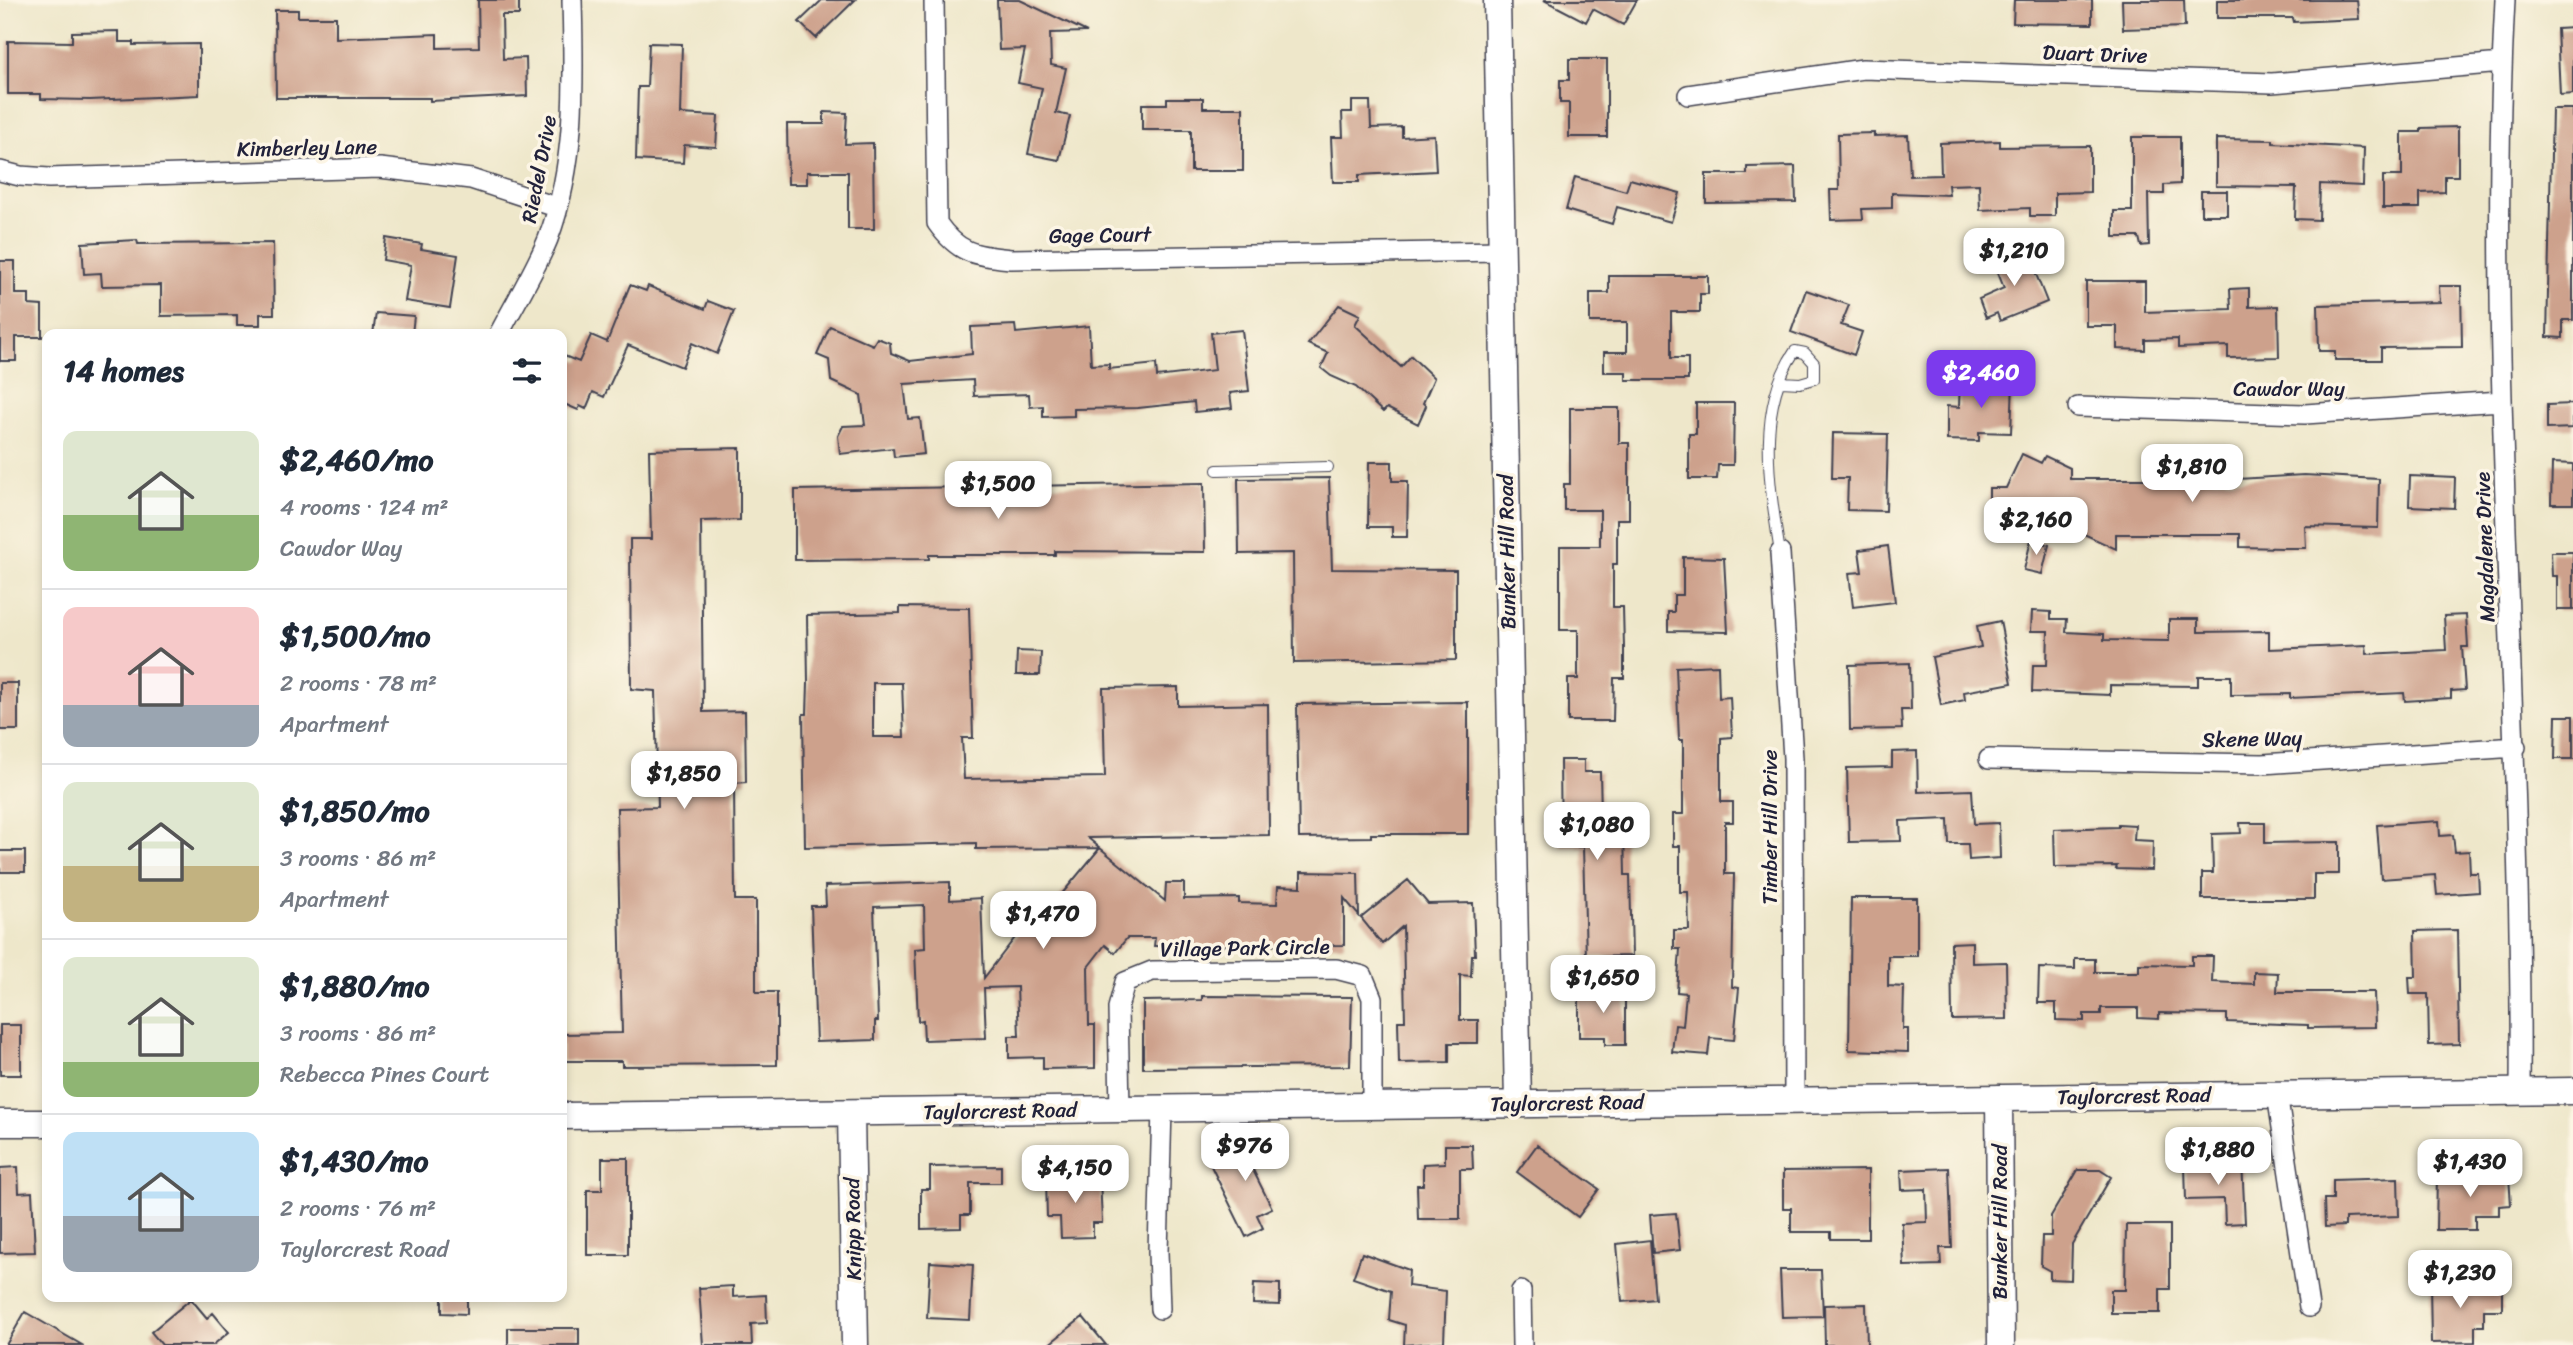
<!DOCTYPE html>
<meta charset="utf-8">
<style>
:root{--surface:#fff;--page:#f2f2f3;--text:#1f2937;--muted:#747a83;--line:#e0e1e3;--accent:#7c3aed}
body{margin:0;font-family:Sriracha,sans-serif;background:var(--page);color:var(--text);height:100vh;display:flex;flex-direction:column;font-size:26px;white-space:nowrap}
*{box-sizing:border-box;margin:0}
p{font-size:23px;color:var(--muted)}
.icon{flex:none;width:38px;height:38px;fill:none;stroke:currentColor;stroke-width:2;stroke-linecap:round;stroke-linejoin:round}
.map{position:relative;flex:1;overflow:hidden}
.drawer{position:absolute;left:42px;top:329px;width:525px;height:973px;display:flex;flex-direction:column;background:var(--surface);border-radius:14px;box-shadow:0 4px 10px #0003}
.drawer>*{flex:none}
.price{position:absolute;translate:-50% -60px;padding:0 16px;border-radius:14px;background:#fff;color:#222;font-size:23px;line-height:46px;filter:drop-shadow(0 2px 4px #0008)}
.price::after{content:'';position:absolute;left:50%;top:42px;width:21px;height:16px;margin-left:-10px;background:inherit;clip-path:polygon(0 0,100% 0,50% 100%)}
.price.on{background:var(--accent);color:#fff}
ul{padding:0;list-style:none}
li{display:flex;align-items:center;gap:21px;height:175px;padding:0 21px}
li+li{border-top:2px solid var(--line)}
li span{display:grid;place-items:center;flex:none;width:196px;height:140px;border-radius:14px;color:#555}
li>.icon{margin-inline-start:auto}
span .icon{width:84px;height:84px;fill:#fffc;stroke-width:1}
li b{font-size:30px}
h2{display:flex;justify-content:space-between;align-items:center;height:84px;padding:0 21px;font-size:30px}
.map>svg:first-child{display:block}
</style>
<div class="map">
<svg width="2573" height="1345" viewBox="0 0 2573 1345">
<rect width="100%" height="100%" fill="#fcf5e5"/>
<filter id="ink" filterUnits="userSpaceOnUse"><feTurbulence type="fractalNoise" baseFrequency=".0143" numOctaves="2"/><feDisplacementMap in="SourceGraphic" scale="14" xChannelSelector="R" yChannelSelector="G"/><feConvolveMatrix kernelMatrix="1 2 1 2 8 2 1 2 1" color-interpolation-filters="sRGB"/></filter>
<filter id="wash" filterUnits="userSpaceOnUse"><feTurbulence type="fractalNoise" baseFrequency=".00686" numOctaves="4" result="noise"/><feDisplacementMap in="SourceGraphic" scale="28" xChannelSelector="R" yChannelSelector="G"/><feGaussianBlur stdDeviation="1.57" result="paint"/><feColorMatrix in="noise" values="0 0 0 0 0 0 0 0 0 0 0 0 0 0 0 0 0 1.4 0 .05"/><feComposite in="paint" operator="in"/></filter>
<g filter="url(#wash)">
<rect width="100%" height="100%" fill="#eee7ca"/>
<g id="blocks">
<path fill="#cda18c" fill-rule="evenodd" d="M478 0H519V15H502L503 59 526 58 527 96 430 101V98H276L275 10H298V17H336V38L437 34V48L479 47Z
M822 0H855L816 38 799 22Z
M997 0H1020L1087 32 1050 33 1051 65 1066 68 1056 113 1070 116 1059 160 1028 154 1042 88 1018 83 1025 49 999 50Z
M1544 0H1637L1623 25 1593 9 1586 22Z
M2014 0H2092V24L2013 23Z
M2122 0H2184L2185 27 2123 29Z
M2217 0H2357L2359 19 2294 22 2293 18H2217Z
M2573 28V94L2560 95 2557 29Z
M119 31V42H133V45L199 44V95L90 100 41 99V94H8V41L72 42V32Z
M649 43 682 44 680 114 718 116 716 147 684 145 683 163 636 160 638 87H647Z
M1569 59H1607V137H1569V103H1560V80H1569Z
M1167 98H1203V108H1243V171H1191V130H1142V104H1167Z
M1352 101H1370L1371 128 1402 127V137L1434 135 1436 171 1359 175V182H1333L1331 137H1343L1342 112H1352Z
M2552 109H2573V320H2563V338L2547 337Z
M824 112 847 113 845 144 873 143 874 229H848V172H807V184H788L787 124H824Z
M2458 127V176H2445V192L2420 193V208H2383V176H2402V132H2421V128Z
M1874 133V136L1908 135 1910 176 1941 175 1940 143 2000 141V147L2090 146V192L2055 193V216H2030V208L1980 210 1979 184 1948 185 1949 195 1892 193V208L1862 209 1863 219 1831 220 1830 190H1839L1838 134Z
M2132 137H2180V184L2164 185V194H2148L2149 245 2141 246 2139 237H2114V211H2132Z
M2216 139 2273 140V143L2364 148 2363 186 2320 184 2319 220 2295 219 2296 187 2216 186Z
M1795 166 1796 202 1706 203V174H1747V167Z
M1575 177 1626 191 1630 179 1680 193 1671 222 1617 207 1612 224 1566 210Z
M2201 191H2227V215H2201Z
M386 238 422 244 421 249 458 255 450 308 405 301 411 265 383 260Z
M137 240 138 244 273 243 274 314H260V325H237V315L161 316V285L102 286 101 273 84 274 82 243Z
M2026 249 2047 302 2000 321 1997 313 1986 318 1979 299 2004 288 1994 263Z
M0 261H15V294H29V305L42 306V337H16V361H0Z
M1609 276H1708V294H1700V312H1671V358H1688V380H1626V372H1604V352H1627V322H1590V293H1609Z
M2086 281H2145V312L2231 309 2230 289 2249 288V307L2278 306 2279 357 2228 358V346L2178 348V339L2145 340V350L2117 349V326H2086Z
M630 285 646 291 648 286 705 309 708 301 734 311 717 354 692 343 682 367 628 345 604 397 593 392 586 409 580 406 578 410 562 403V355L579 362 591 335 607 342Z
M2439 286H2461L2462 347 2381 348V360H2335V351H2319L2318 305 2440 302Z
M1806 290 1849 305 1841 325 1862 332 1854 355 1791 332Z
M1339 305 1360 315 1355 325 1401 367 1411 356 1434 378 1423 403 1426 406 1418 424 1387 408 1383 412 1356 387 1331 376 1321 368 1328 353 1308 344Z
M376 313 414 316 412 334H373Z
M1015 325 1016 333 1089 326 1091 365 1109 364V369L1156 364 1157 377 1215 370 1211 333 1242 330 1249 391 1230 393 1232 408 1195 412 1194 402 1138 408 1074 409V416L1043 417V406L1030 407 1029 394 974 396 973 380 904 384 908 419 920 418 924 454 894 457 893 448 840 454 838 436 843 426 865 425 861 395 831 381 829 360 817 355 830 326 873 345 877 338 890 343 891 353 910 361 972 354 971 327Z
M1960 380 2013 382 2011 433 1979 432V441L1947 440V406L1959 407Z
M1696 403H1734L1733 465H1718L1717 479H1689V434H1696Z
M2573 404V428L2547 429V405Z
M1570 408H1619V443H1629V519H1617V564H1613V607H1623L1624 648V678H1614L1613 721H1568V679H1578V630H1560V546H1600V510H1564V484H1570Z
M1833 433 1888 434 1886 511 1847 510 1848 478H1832Z
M740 448V520L701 521 703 712 745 711 746 782 734 783 735 900H756V992H777V1065L622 1066V1061H562V1034L622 1033 617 808 658 807 655 691 631 689 630 539H651L649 450Z
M2022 454 2041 463 2045 456 2070 468V479H2238L2304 475 2379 479 2378 528 2305 526 2306 548H2284L2240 547V534H2116V549L2011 500 2006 511H1989V488H2006Z
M1369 462H1392V481H1408L1407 537H1392V527H1368Z
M2552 463 2573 464V504H2551Z
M2410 476 2455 478 2454 508 2409 506Z
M1329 478 1332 569 1456 570V660L1294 663 1293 553 1239 554 1238 479Z
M1204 483 1205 552 1055 551V555H929V559L795 560V490Z
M2031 540 2049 545 2042 574 2024 570Z
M1888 546 1895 602 1853 607 1849 573 1862 572 1859 550Z
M2551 552H2573V610H2557V576H2552Z
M1683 557 1724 558 1728 632 1668 631V612H1674V595H1683Z
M900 607 969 608 973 738H962L964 779 1105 777 1103 688 1178 687V706L1268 704 1269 835 1088 838 1100 848 976 849V843L805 847 803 714H807L808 683 807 615 900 613ZM873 683H902L904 737H873Z
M2032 611 2051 612V619H2067L2066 632 2104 634V640L2169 641V619H2198V632L2269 631V649L2366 645 2367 654 2446 650 2444 616 2466 615 2468 647H2462L2465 690 2451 691V698L2405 701 2404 693 2290 698V694L2231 695V676H2198V686L2110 685V695L2032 692 2033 665H2047L2048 631H2031Z
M2000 621 2012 683 1964 692 1965 700 1941 705 1932 657 1981 647 1977 626Z
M1017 651 1041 652 1040 675H1016Z
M1910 663 1911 710H1901L1902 729 1850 730 1849 665Z
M1718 665 1719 698 1730 697 1732 737 1721 738V802H1733V822H1725V874H1734L1732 987 1739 988 1734 1040 1710 1038 1708 1055 1672 1052 1675 1025 1683 1026 1686 993 1677 992 1680 949H1674V930H1689L1688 892H1680V846H1673V814H1683V740H1679L1676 667Z
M0 683H18V730H0Z
M1468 702V834H1371V837L1299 838 1297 704Z
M2556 716H2573V759H2555Z
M1917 751 1918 792 1972 790 1974 824 1999 823 2000 858 1969 860 1968 844H1949L1948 819 1900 821 1901 841 1849 842 1847 768 1892 767V752Z
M1560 760H1584V772H1600L1601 813H1612V827H1624L1625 875H1630L1632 956 1586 957 1583 847H1561Z
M2439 821 2440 836 2453 835 2455 852 2469 851 2470 873H2478L2479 892 2437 895 2435 875 2381 879 2377 825Z
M2240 823H2265V843L2339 842V874H2314V899H2202V873H2213L2212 834 2241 833Z
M2118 824 2135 825 2134 840 2153 841 2152 870 2116 869 2117 866 2055 867 2054 829 2118 827Z
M1100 848 1165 901 1166 883H1184V899L1239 898V903L1277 904 1278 886 1301 887V872L1358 873 1359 916 1344 898V945L1154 946 1155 938H1127L1115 953 1105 945 1088 967 1089 1025H1095V1068L1043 1069V1057L1009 1058V1036H1019L1017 987 984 988 986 1038 924 1040 923 1020 918 1021 915 949 925 948 924 905 874 907 878 1021H875V1040L816 1042 811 906H826L825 886 950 882V900L981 898 984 978 1034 913 1041 919Z
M0 851H25V872H0Z
M1408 880 1428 904 1473 903 1475 955H1472L1471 976 1460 975V1020H1478V1043H1449V1062L1399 1063 1398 1021H1405L1403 926 1382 944 1361 918Z
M1851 898H1917V956H1888V986L1904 987 1903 1029H1908V1052L1849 1050Z
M2457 930 2459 1044 2429 1045 2428 994H2410L2409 977H2416L2415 931Z
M1972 942V963L2006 962 2007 1019 1952 1020 1951 943Z
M2192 956H2213L2212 982 2254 984V972L2278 973 2277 992H2374L2375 1027 2308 1028V1025L2227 1022V1014L2159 1013V1019L2138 1018V1008H2101V1014H2084V1021L2056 1020V1003H2038L2039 968 2075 969V959H2095V972H2139V964L2192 965Z
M1579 989H1625V1045H1605V1037H1579Z
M1202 996 1352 997 1350 1066 1143 1068V1001L1202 1000Z
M0 1025H21V1075H0Z
M1268 1136 1278 1156 1252 1168 1272 1208 1257 1215 1263 1228 1246 1237 1210 1164Z
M1445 1145H1472L1473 1169H1460V1219H1418L1417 1185H1423V1164L1445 1163Z
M1537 1145 1599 1189 1578 1217 1517 1172Z
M602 1158H628V1255H587V1190H602Z
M2242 1162 2245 1223 2225 1224 2224 1199 2186 1200 2185 1165Z
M1001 1166V1183H970V1215H961V1228L921 1229V1189H930V1167Z
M18 1167 19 1193 32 1192 35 1252 0 1253V1168Z
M1949 1168 1952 1248H1940L1941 1265 1904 1266 1902 1223 1927 1222 1926 1189 1902 1190 1901 1170Z
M1868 1170V1239H1831V1232H1791V1208H1783V1171Z
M2078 1170H2100L2111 1177 2072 1244 2071 1280 2050 1279V1271L2041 1266 2042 1236H2051V1216Z
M2465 1171H2499V1177H2509L2511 1205 2499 1206V1215H2475V1230H2436L2437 1176 2465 1177Z
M1100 1177 1102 1223H1093V1237L1061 1238 1060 1217H1047L1046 1179Z
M2398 1178 2399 1216 2345 1218V1226L2325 1227 2324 1199H2333V1180Z
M1676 1213 1680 1250 1653 1253 1650 1215Z
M2126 1225H2170V1289H2160V1313H2111V1290H2125Z
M1650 1240 1655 1299 1622 1302 1617 1244Z
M1362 1253 1409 1270 1408 1286 1446 1291 1444 1342 1404 1345 1405 1325 1389 1320 1391 1291 1353 1278Z
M930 1262 973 1265 970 1320 927 1318Z
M1780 1270H1821L1823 1316 1782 1317Z
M2466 1280V1287H2502V1310H2484V1326H2475V1342L2431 1343 2430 1281Z
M1254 1283 1280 1284V1305L1253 1304Z
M733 1286V1297L766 1295 767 1323 751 1324 752 1345H703L699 1288Z
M442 1297H467V1314L442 1313Z
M191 1299 207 1318 213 1313 229 1332 213 1345H162L151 1332Z
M1866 1304 1867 1345H1825L1824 1305Z
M25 1312 82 1345H6Z
M1083 1317 1106 1345H1048Z
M508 1328H579V1345H508Z"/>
</g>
</g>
<g filter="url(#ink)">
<use href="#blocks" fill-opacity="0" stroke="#414050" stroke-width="2"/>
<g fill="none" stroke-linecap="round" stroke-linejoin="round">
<g stroke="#414050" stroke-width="12">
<path id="lane" d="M1217 470 1328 467
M1780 553C1770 488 1755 409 1795 351L1805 353 1814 363V379L1800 383 1781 382"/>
</g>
<g stroke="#414050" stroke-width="22">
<path id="street" d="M934 0 937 223C959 254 974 255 1011 259L1501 251
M2505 0C2486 364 2523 727 2520 1092
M1688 95 1863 69 2272 83 2502 63
M0 171 20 176 49 178 380 168 471 179 556 207
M499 334C515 303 535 271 548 239 577 162 574 80 572 0
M2078 407 2305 414 2501 401
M1780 553 1793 758 1794 1101
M1989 759 2263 764 2516 747
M2277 1094 2309 1307
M1120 1109 1118 1008 1125 982 1152 971 1336 969 1363 976 1372 998V1105
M1521 1291 1522 1345
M1160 1309 1158 1252 1162 1109"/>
</g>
<g stroke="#414050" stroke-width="29">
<path id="secondary" d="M1497 0 1518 1104
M1999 1098 2001 1345
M851 1113 855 1345
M562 1116 2573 1091
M0 1123H47"/>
</g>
<use href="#lane" stroke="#fff" stroke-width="10"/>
<use href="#street" stroke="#fff" stroke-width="19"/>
<use href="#secondary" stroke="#fff" stroke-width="26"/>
</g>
</g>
<g text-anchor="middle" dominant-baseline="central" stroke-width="7" stroke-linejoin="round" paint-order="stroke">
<g font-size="21" fill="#22223b" stroke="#fcf5e5">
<text transform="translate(2095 54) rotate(2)">Duart Drive</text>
<text transform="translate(307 148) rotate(-1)">Kimberley Lane</text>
<text transform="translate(539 169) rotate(-79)">Riedel Drive</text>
<text transform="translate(1100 235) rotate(-1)">Gage Court</text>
<text x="2289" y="389">Cawdor Way</text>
<text transform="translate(2485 547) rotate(-92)">Magdalene Drive</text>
<text transform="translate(1507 552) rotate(-91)">Bunker Hill Road</text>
<text transform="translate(2252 739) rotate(-1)">Skene Way</text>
<text transform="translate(1770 827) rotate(-90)">Timber Hill Drive</text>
<text transform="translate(1245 948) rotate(-1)">Village Park Circle</text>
<text transform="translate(2134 1096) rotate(-1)">Taylorcrest Road</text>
<text transform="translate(1567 1103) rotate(-1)">Taylorcrest Road</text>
<text transform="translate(1000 1111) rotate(-1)">Taylorcrest Road</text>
<text transform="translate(2000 1222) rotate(-90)">Bunker Hill Road</text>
<text transform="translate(853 1229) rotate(-91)">Knipp Road</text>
</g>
</g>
</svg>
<b class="price" style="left:2014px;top:288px">$1,210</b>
<b class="price on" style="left:1981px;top:410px">$2,460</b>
<b class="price" style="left:2192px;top:504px">$1,810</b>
<b class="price" style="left:998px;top:521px">$1,500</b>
<b class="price" style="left:2036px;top:557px">$2,160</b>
<b class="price" style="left:684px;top:811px">$1,850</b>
<b class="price" style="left:1597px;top:862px">$1,080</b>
<b class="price" style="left:1043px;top:951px">$1,470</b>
<b class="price" style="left:1603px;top:1015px">$1,650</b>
<b class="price" style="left:1245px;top:1183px">$976</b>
<b class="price" style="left:2218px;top:1187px">$1,880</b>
<b class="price" style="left:2470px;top:1199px">$1,430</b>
<b class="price" style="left:1075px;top:1205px">$4,150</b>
<b class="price" style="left:2460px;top:1310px">$1,230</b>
<section class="drawer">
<h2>14 homes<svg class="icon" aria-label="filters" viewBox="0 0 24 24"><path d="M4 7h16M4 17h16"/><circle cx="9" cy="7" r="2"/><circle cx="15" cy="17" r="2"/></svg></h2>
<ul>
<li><span style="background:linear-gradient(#dfe7d0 60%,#8fb573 0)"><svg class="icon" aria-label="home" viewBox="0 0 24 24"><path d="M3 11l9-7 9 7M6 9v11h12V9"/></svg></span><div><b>$2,460/mo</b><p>4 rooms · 124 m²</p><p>Cawdor Way</p></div></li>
<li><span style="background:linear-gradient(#f6c9c9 70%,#9aa5b1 0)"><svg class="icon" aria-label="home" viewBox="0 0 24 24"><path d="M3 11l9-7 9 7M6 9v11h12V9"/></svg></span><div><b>$1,500/mo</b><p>2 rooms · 78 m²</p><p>Apartment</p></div></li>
<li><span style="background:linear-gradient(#dfe7d0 60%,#c2b280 0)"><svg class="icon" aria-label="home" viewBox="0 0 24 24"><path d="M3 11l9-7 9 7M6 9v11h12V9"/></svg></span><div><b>$1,850/mo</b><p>3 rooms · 86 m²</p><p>Apartment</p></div></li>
<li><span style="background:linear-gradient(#dfe7d0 75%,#8fb573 0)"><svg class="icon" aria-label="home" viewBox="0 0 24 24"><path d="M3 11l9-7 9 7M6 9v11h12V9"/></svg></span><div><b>$1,880/mo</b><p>3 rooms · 86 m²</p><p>Rebecca Pines Court</p></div></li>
<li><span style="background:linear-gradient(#bfe0f5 60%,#9aa5b1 0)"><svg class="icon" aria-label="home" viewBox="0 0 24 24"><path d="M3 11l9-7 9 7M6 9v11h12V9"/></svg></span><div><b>$1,430/mo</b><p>2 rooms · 76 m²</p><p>Taylorcrest Road</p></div></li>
</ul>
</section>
</div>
